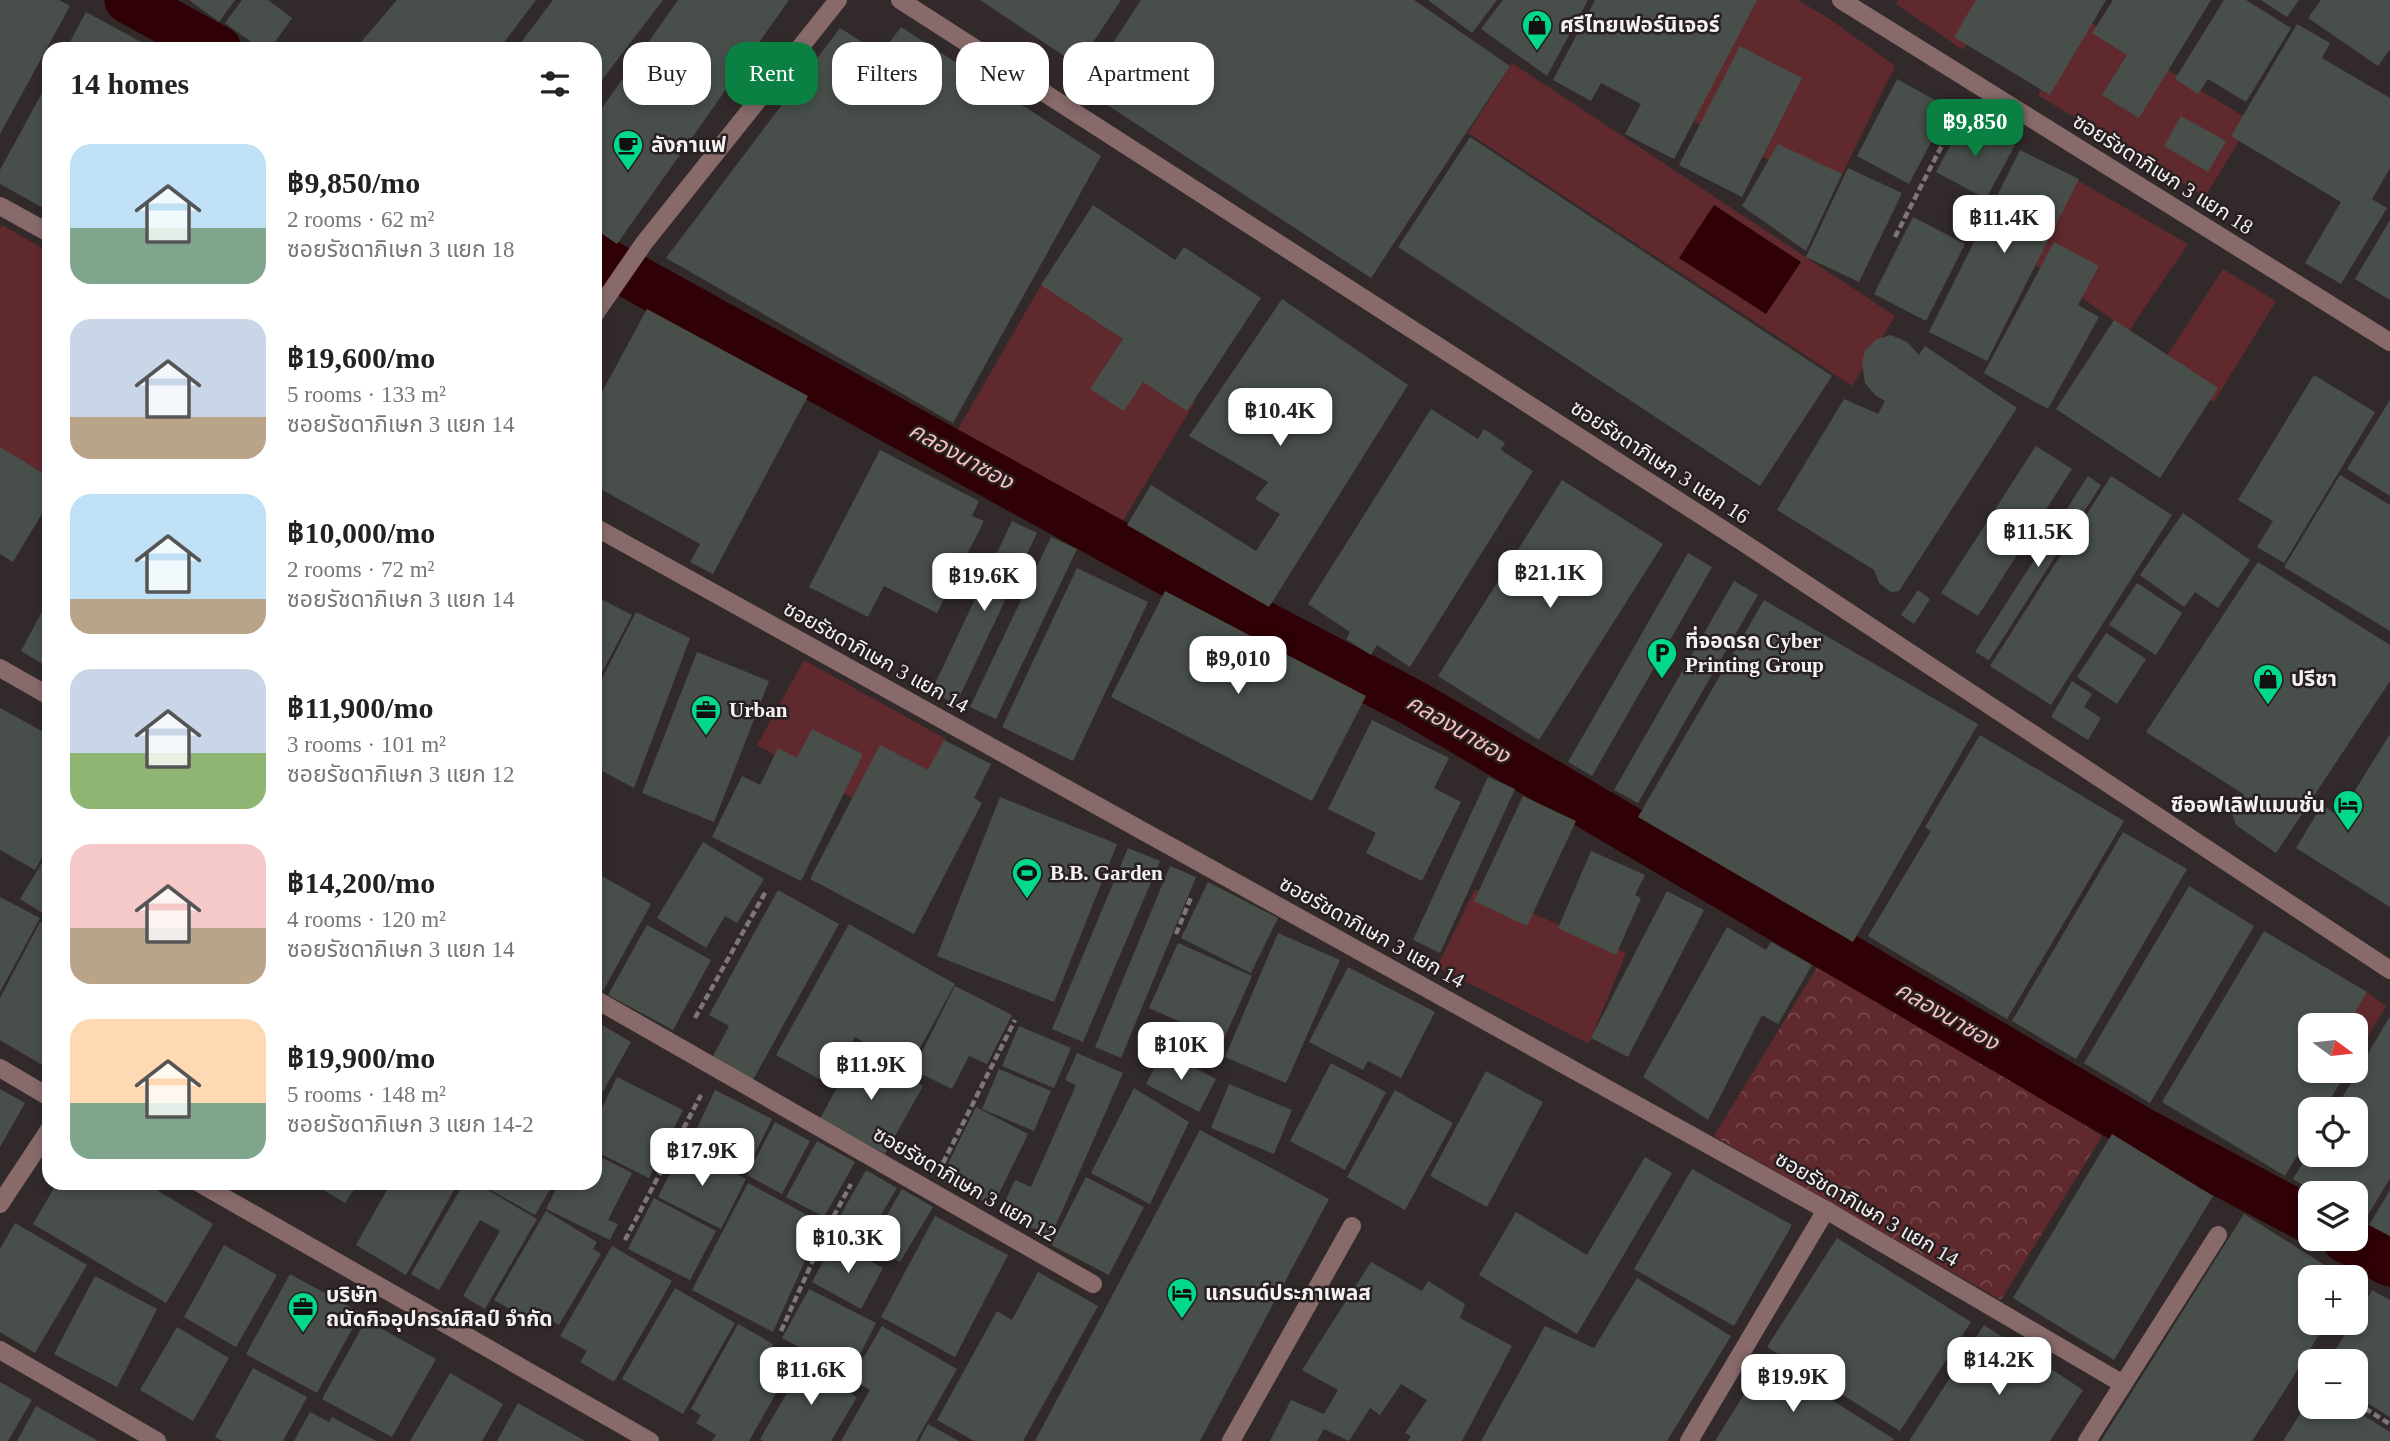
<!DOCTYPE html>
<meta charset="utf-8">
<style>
:root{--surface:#fff;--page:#f2f2f2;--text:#222;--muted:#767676;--accent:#0b8043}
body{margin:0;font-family:"Times New Roman","Noto Sans Thai",serif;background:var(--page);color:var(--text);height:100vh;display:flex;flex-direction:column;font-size:26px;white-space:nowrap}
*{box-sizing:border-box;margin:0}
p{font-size:23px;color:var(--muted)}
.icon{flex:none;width:38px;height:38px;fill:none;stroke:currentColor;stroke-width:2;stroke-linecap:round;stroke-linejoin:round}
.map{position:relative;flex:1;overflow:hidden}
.drawer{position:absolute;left:42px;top:42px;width:560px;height:1148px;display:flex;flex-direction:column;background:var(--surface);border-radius:21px;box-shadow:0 4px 10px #0003}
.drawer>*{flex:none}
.banner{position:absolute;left:623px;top:42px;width:665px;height:63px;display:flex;gap:14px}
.needle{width:46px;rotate:105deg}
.controls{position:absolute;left:2298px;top:1013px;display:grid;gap:14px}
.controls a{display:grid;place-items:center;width:70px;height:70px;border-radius:14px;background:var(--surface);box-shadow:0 4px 10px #0003;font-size:35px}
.price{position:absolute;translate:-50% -60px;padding:0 16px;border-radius:14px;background:#fff;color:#222;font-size:23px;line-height:46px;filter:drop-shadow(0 2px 4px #0008)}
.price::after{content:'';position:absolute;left:50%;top:42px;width:21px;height:16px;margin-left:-10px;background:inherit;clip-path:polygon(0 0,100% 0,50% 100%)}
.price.current{background:var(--accent);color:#fff}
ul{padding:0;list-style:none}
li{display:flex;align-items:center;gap:21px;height:175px;padding:0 28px}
li span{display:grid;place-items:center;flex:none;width:196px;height:140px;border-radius:21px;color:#555}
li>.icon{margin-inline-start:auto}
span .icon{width:84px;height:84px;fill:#fffc;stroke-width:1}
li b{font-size:30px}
h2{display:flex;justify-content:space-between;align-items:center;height:84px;padding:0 28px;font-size:30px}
.chip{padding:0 24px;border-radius:21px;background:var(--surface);box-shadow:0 4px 10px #0003;font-size:24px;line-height:63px}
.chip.current{background:var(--accent);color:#fff}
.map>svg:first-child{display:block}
</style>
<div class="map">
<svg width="2390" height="1441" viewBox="0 0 2390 1441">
<defs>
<pattern id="forest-crowns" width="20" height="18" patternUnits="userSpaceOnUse" patternTransform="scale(1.75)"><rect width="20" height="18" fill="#5f292d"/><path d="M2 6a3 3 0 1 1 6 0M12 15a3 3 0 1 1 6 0" fill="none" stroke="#77484c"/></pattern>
</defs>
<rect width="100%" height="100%" fill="#322a2a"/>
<path fill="url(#forest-crowns)" d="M1821 961 2102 1136 2001 1300 1714 1136Z"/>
<path fill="#5f292d" d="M1746 0H1798L1831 20 1895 66 1833 193 1683 116Z
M1898 0H1991L1963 50 1896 4Z
M2085 19 2251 121 2205 197 2038 95Z
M1512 63 1895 316 1852 386 1468 133Z
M2072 177 2188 244 2129 331 2021 255Z
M2 225 49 252V476L0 449V229Z
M2223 269 2276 301 2214 402 2159 368Z
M1047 275 1195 402 1118 529 951 441Z
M804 660 946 739 899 824 757 745Z
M1475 889 1626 953 1589 1044 1437 967Z
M2367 992 2386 1006 2356 1057V1026H2347Z"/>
<path fill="#2f0006" d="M1714 205 1801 262 1766 314 1679 258Z"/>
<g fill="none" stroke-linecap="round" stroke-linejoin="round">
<path stroke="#2f0006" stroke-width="47" d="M128 0 218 49
M595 256 1253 619 1415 704 2142 1131 2310 1220
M2345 1239 2390 1263"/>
</g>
<path fill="#484f4a" d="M0 0H59L70 6 0 134Z
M189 0H235L219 22Z
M242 0H268L292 18 270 49H261L225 23Z
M397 0H536L499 49H355Z
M553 0H663L595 89V49H516Z
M678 0H789L617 244 595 229V118Z
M980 0H1121L1078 65Z
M1141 0H1414L1510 66 1371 278 1083 89Z
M1428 0H1497L1472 33Z
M1503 0H1588L1547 76 1481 29Z
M1595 0H1757L1674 159 1625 134 1641 104 1601 83 1591 101 1553 80Z
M1976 0H2106L2050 95 1954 37Z
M2113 0H2211L2139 118 2102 95 2127 55 2092 33Z
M2224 0H2246L2291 28 2246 102 2208 79 2198 94 2175 79Z
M2261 0H2299L2287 17Z
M2321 0H2390V49L2378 66 2308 18Z
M86 12 154 49H66Z
M2297 24 2330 43 2322 58 2390 98V168L2372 199 2387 208 2341 284 2305 263 2341 202 2231 136Z
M901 27 1101 156 953 423 666 258 840 28 881 54Z
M1740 46 1802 78 1742 197 1679 165Z
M1897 79 1949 108 1909 184 1857 156Z
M49 80V211L0 184V170Z
M2181 116 2226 141 2208 172 2164 146Z
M1965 118 2015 145 1986 199 1936 172Z
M1470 137 1832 376 1760 486 1398 247Z
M1778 144 1842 174 1806 251 1742 206Z
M2020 150 2079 179 1987 361 1929 332Z
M1848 168 1902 193 1859 282 1806 257Z
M1093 205 1175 260 1184 247 1261 298 1187 411 1143 382 1124 411 1090 389 1123 339 1041 285Z
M1913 217 1965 244 1926 321 1874 294Z
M2390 220V300L2355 279Z
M2054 242 2099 266 2078 305 2099 317 2048 409 1984 373Z
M1282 299 1408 385 1269 607 1127 525 1151 485 1256 551 1280 514 1255 499 1268 482 1189 436Z
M647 309 808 396 713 574 690 562 700 544 595 486V405Z
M2114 320 2218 388 2160 478 2056 409Z
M1891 335 1907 342 1919 355 1925 346 2017 408 1899 591 1891 592 1879 583 1874 570 1777 510 1844 399 1878 414 1885 401 1875 395 1865 383 1862 363 1865 350 1877 339Z
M2314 375 2375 412 2284 563 2257 547 2273 521 2238 500Z
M2390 400V496L2347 469Z
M1431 409 1478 439 1484 429 1505 443 1501 450 1533 471 1410 667 1377 645 1371 655 1346 639 1350 632 1308 604Z
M2036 446 2072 469 1978 616 1941 593Z
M0 447 49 477V502L13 562 0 554Z
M880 450 979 501 972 516 984 521 937 613 884 586 868 617 809 587Z
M2340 475 2390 505V631L2284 567Z
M2088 476 2101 485 1989 660 1975 652Z
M2111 476 2172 515 2051 705 1990 666Z
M1562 480 1663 544 1539 740 1438 676Z
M2183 513 2250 560 2218 608 2195 592 2184 607 2140 575Z
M1012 521 1037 533 956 704 931 692Z
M1051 537 1077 549 996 719 970 707Z
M1688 553 1712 567 1592 776 1568 762Z
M2258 562 2390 645V681L2276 853 2236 825 2232 813 2243 794 2146 732Z
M1077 568 1148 602 1073 761 1002 727Z
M1734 581 1758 595 1638 803 1614 790Z
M2137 583 2182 613 2156 655 2109 625Z
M1918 590 1930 599 1914 624 1901 615Z
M1165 591 1366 696 1312 801 1111 697Z
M595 596 632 615 595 686Z
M1764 600 1978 724 1853 942 1638 817Z
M46 604 49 606V668L21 651Z
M636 612 690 638 634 788 595 767V692Z
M2106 633 2146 659 2117 704 2077 677Z
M697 652 769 681 714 822 642 793Z
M2072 681 2092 694 2084 707 2101 718 2088 740 2051 717Z
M0 708 49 735V845L35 870 0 850Z
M1372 720 1449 758 1434 788 1461 802 1422 881 1366 853 1376 833 1328 809Z
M812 729 863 754 801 881 712 837 742 776 760 785 778 748 797 758Z
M2390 734V907L2296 848 2322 805 2339 816Z
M1980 735 2124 821 2007 1019 1868 936 1931 831 1925 827Z
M944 740 991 764 974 798 982 803 914 934 810 879 880 745 928 770Z
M1488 777 1515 789 1440 953 1413 940Z
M1523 796 1576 821 1527 926 1474 901Z
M1000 797 1117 844 1054 1002 937 956Z
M2123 832 2187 869 2076 1059 2012 1021Z
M703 842 764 879 737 923 725 916 706 948 657 918Z
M1128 848 1160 861 1083 1042 1052 1029Z
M49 851V917L20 899Z
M1591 851 1645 875 1635 895 1641 898 1616 955 1558 928Z
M1170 866 1196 877 1121 1058 1095 1047Z
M595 872 651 904 603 991 595 986Z
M1208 882 1278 918 1251 973 1181 938Z
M2189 886 2254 926 2150 1103 2084 1063Z
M778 890 839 924 753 1080 712 1058 729 1026 709 1015Z
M1667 891 1704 910 1628 1057 1591 1038Z
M0 897 40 918 0 992Z
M40 922 49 928V1069L0 1040V998Z
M849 924 955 984 909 1068 855 1037 830 1085 776 1055Z
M647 925 711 960 673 1030 608 995Z
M1727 927 1766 950 1771 942 1812 965 1778 1024 1762 1015 1708 1120 1643 1077Z
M2264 931 2367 992 2347 1026H2310V1071H2337L2344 1076 2324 1110H2310V1134L2285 1176 2162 1102Z
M1278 933 1340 960 1286 1083 1225 1057Z
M1178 943 1252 976 1223 1041 1149 1008Z
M1348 967 1435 1012 1401 1078 1368 1061 1363 1070 1309 1042Z
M955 986 1012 1015 987 1064 969 1056 952 1089 913 1070Z
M2390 1016V1178L2364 1222 2356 1216V1194H2317L2293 1179 2310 1151V1155H2356V1110H2335Z
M595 1021 631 1042 602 1093 595 1089Z
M1019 1026 1071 1048 1054 1088 1002 1066Z
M857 1050 923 1086 885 1154 820 1119Z
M1163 1051 1216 1079 1199 1112 1146 1084Z
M1077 1053 1123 1073 1051 1236 999 1214 1015 1180 1031 1187 1076 1085 1065 1080Z
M1331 1063 1386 1092 1345 1170 1290 1141Z
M999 1069 1051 1091 1034 1131 982 1109Z
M1486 1071 1543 1102 1487 1207 1430 1176Z
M617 1077 683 1110 649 1178 595 1151V1122Z
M1229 1084 1292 1110 1274 1154 1211 1128Z
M1134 1088 1189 1122 1150 1204 1091 1173Z
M0 1089 25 1103 0 1147Z
M715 1090 772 1119 746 1172 689 1145Z
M1395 1090 1453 1123 1405 1210 1347 1177Z
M976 1107 1028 1134 993 1206 940 1180Z
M775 1122 810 1141 782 1194 747 1175Z
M1200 1130 1329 1199 1200 1441H1035Z
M2112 1134 2213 1196 2114 1360 2013 1298Z
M817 1141 855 1162 824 1217 786 1197Z
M684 1146 746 1179 721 1229 658 1197Z
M595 1154 632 1173 608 1220 618 1224 610 1240 546 1209 559 1183H595Z
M1645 1157 1672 1173 1577 1334 1479 1275 1516 1212 1587 1255Z
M1692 1169 1792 1225 1734 1326 1634 1269Z
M866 1170 897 1188 865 1242 835 1225Z
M1086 1177 1144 1207 1109 1275 1051 1245Z
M57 1183H145L213 1224 166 1303 33 1224Z
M312 1183H358L345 1203Z
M391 1183H458L406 1275 356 1245Z
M464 1183H476L537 1219 485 1309 463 1296 500 1231 480 1220 439 1290 411 1274Z
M478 1183H554L535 1215Z
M748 1183 822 1223 773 1332 692 1290Z
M902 1189 933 1207 900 1262 870 1244Z
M2390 1190V1236L2369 1225Z
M654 1198 716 1231 690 1280 628 1249Z
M546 1211 597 1242 593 1249 601 1254 559 1325 537 1312 532 1322 494 1300Z
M2244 1214 2345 1278H2310V1323H2326L2287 1387 2252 1441H2101Z
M935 1216 1008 1255 955 1357 881 1317Z
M15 1223 87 1265 35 1353 0 1332V1249Z
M1837 1238 1971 1322 1900 1431 1767 1347Z
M834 1241 883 1268 861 1309 812 1282Z
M224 1245 277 1275 236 1347 184 1317Z
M612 1246 672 1281 614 1382 580 1362 587 1351 560 1336Z
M1371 1262 1422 1291 1428 1281 1465 1304 1460 1318 1512 1346 1462 1441H1408L1411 1436 1405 1433 1427 1400 1401 1384 1380 1415 1370 1408 1349 1441 1324 1429 1317 1441H1270L1291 1400 1324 1414 1338 1390 1302 1370Z
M1038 1272 1098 1306 1023 1441H974L937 1420 997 1311 1012 1320Z
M290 1274 361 1313 317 1393 246 1354Z
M95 1276 157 1309 117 1387 54 1354Z
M1637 1278 1731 1336 1667 1441H1481L1545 1326 1594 1348Z
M675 1288 735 1323 683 1414 622 1379Z
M809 1289 876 1323 850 1374 782 1338Z
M2372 1290 2390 1300V1417L2356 1396V1362H2328L2352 1323H2356V1317Z
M366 1320 436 1359 392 1437 322 1399Z
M738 1324 773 1344 770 1352 792 1365 749 1441H712L716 1435 696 1423 701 1415 691 1409Z
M1984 1325 2083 1390 2050 1441H1909Z
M882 1326 957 1369 916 1441H841L870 1390 851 1379Z
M177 1327 229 1358 193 1421 140 1390Z
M808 1357 844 1378 839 1387 857 1397 831 1441H763L760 1439Z
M1766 1359 1894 1439 1892 1441H1715Z
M253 1368 307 1397 283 1441H223L215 1437Z
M450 1373 503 1404 482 1441H410Z
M0 1382 32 1400 8 1441H0Z
M2310 1398V1407H2350L2390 1432V1441H2283Z
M518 1403 585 1441H497Z
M36 1406 98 1441H17Z
M310 1412 329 1422 332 1417 376 1441H294Z
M928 1424 959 1441H919Z"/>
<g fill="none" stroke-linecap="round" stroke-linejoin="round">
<path stroke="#7e7777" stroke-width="4.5" stroke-dasharray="7 3.5" stroke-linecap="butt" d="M1895 237 1960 110
M1176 934 1192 895
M695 1018 766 891
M943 1163 1015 1020
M625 1240 701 1095
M781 1331 830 1223 851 1184
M2356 1403 2390 1424"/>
<path stroke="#886a6b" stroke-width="18" d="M1231 1441 1352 1226"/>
<path stroke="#886a6b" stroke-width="18" d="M900 0 1744 543 2390 970
M1841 0 2390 342
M0 206 49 233
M595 314 644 243 838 0
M595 527 1826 1210 2123 1384
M0 668 49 696
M595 999 1093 1284
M0 1068 49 1097
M199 1183 650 1441
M0 1204 49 1130
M0 1350 157 1441
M1689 1441 1826 1210
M2087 1441 2218 1235"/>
</g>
<defs>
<g id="shop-pin" transform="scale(1.575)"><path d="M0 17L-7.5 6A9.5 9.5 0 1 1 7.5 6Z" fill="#00d98c" stroke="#282020"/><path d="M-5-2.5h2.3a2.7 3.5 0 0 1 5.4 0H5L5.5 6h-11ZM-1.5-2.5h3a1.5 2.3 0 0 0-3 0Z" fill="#111"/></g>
<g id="cafe-pin" transform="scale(1.575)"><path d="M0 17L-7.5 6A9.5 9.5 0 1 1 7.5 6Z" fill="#00d98c" stroke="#282020"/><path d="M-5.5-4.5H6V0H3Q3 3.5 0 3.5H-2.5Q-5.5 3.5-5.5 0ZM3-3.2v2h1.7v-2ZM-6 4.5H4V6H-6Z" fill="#111"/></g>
<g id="parking-pin" transform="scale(1.575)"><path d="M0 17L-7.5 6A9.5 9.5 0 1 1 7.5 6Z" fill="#00d98c" stroke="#282020"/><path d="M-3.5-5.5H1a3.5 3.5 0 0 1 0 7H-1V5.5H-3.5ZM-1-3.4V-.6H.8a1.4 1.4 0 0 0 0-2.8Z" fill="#111"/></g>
<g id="office-pin" transform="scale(1.575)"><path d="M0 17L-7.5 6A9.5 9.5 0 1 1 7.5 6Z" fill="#00d98c" stroke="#282020"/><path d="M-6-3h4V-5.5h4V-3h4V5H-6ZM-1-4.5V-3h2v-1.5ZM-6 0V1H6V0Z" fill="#111"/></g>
<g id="hotel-pin" transform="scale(1.575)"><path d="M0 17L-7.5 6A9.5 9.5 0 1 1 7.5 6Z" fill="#00d98c" stroke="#282020"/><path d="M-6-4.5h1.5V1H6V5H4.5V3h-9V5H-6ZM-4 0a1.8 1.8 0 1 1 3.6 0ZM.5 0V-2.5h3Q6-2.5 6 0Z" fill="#111"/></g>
<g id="stadium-pin" transform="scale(1.575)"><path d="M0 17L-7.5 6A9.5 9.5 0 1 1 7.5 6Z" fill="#00d98c" stroke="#282020"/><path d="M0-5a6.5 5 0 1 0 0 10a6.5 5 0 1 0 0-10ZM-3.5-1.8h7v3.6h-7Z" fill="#111"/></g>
</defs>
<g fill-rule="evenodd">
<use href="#shop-pin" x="1537" y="25"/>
<use href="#cafe-pin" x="628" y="145"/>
<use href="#parking-pin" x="1662" y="653"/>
<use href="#shop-pin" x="2268" y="679"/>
<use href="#office-pin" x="706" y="710"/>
<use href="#hotel-pin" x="2348" y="805"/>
<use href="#stadium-pin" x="1027" y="873"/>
<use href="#hotel-pin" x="1182" y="1293"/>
<use href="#office-pin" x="303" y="1307"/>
</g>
<g text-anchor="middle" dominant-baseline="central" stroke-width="5" stroke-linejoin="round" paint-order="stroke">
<g font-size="21" font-weight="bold" fill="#f6f1f1" stroke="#282020" text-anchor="start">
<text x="1560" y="25">ศรีไทยเฟอร์นิเจอร์</text>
<text x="651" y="145">ลังกาแฟ</text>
<text x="1685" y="641">ที่จอดรถ Cyber<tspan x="1685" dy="24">Printing Group</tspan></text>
<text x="2291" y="679">ปรีชา</text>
<text x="729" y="710">Urban</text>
<text x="2325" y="805" text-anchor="end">ซีออฟเลิฟแมนชั่น</text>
<text x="1050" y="873">B.B. Garden</text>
<text x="1205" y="1293">แกรนด์ประภาเพลส</text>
<text x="326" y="1295">บริษัท<tspan x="326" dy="24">ถนัดกิจอุปกรณ์ศิลป์ จำกัด</tspan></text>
</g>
<g font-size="21" fill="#f6f1f1" stroke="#282020">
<text transform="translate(2163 174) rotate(32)">ซอยรัชดาภิเษก 3 แยก 18</text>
<text transform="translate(1660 462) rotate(33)">ซอยรัชดาภิเษก 3 แยก 16</text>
<text transform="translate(876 657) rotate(29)">ซอยรัชดาภิเษก 3 แยก 14</text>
<text transform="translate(1372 932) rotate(29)">ซอยรัชดาภิเษก 3 แยก 14</text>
<text transform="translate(965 1184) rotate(30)">ซอยรัชดาภิเษก 3 แยก 12</text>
<text transform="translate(1867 1209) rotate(30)">ซอยรัชดาภิเษก 3 แยก 14</text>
</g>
<g font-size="23" font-style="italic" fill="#f9bec0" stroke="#282020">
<text transform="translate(961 456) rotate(29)">คลองนาซอง</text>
<text transform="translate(1458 729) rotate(30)">คลองนาซอง</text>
<text transform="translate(1947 1016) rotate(30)">คลองนาซอง</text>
</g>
</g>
</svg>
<div class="controls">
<a><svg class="needle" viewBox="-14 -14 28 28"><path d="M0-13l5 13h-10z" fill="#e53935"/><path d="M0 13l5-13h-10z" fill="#767676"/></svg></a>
<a><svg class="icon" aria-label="locate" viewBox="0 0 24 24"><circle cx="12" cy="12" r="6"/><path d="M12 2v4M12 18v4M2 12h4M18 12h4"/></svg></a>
<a><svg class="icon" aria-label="layers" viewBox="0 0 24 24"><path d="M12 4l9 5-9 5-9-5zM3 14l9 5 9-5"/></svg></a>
<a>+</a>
<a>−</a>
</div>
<b class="price current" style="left:1975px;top:159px">฿9,850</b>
<b class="price" style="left:2004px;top:255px">฿11.4K</b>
<b class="price" style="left:1280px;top:448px">฿10.4K</b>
<b class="price" style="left:2038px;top:569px">฿11.5K</b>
<b class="price" style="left:1550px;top:610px">฿21.1K</b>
<b class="price" style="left:984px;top:613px">฿19.6K</b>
<b class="price" style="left:1238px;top:696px">฿9,010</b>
<b class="price" style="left:1181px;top:1082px">฿10K</b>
<b class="price" style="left:871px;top:1102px">฿11.9K</b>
<b class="price" style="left:702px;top:1188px">฿17.9K</b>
<b class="price" style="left:848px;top:1275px">฿10.3K</b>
<b class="price" style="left:1999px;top:1397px">฿14.2K</b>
<b class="price" style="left:811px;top:1407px">฿11.6K</b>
<b class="price" style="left:1793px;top:1414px">฿19.9K</b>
<div class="banner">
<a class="chip">Buy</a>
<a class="chip current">Rent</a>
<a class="chip">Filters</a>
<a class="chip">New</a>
<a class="chip">Apartment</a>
</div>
<section class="drawer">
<h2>14 homes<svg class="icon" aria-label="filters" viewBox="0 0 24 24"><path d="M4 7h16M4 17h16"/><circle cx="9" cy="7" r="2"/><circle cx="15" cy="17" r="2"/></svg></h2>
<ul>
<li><span style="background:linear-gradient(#bfe0f5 60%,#7fa58c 0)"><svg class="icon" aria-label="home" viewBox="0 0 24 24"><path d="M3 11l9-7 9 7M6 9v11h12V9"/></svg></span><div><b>฿9,850/mo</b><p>2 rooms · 62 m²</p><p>ซอยรัชดาภิเษก 3 แยก 18</p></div></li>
<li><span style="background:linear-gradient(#c9d6e8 70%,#b9a48a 0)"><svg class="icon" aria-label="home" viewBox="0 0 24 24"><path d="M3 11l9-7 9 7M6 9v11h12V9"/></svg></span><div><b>฿19,600/mo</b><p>5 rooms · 133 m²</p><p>ซอยรัชดาภิเษก 3 แยก 14</p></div></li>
<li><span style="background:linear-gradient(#bfe0f5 75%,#b9a48a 0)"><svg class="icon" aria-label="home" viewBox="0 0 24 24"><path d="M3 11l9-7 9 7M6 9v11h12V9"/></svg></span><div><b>฿10,000/mo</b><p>2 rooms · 72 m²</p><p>ซอยรัชดาภิเษก 3 แยก 14</p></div></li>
<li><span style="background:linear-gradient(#c9d6e8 60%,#8fb573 0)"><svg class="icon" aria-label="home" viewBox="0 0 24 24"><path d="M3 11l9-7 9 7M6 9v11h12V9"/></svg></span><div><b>฿11,900/mo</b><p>3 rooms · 101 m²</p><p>ซอยรัชดาภิเษก 3 แยก 12</p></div></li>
<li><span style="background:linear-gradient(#f6c9c9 60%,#b9a48a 0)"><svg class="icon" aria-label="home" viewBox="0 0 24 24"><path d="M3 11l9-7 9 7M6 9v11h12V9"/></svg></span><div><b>฿14,200/mo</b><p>4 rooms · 120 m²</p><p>ซอยรัชดาภิเษก 3 แยก 14</p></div></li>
<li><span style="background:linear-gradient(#ffd9b3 60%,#7fa58c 0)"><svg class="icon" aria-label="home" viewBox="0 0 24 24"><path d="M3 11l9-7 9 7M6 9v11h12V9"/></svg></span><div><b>฿19,900/mo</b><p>5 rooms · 148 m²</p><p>ซอยรัชดาภิเษก 3 แยก 14-2</p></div></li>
</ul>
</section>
</div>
